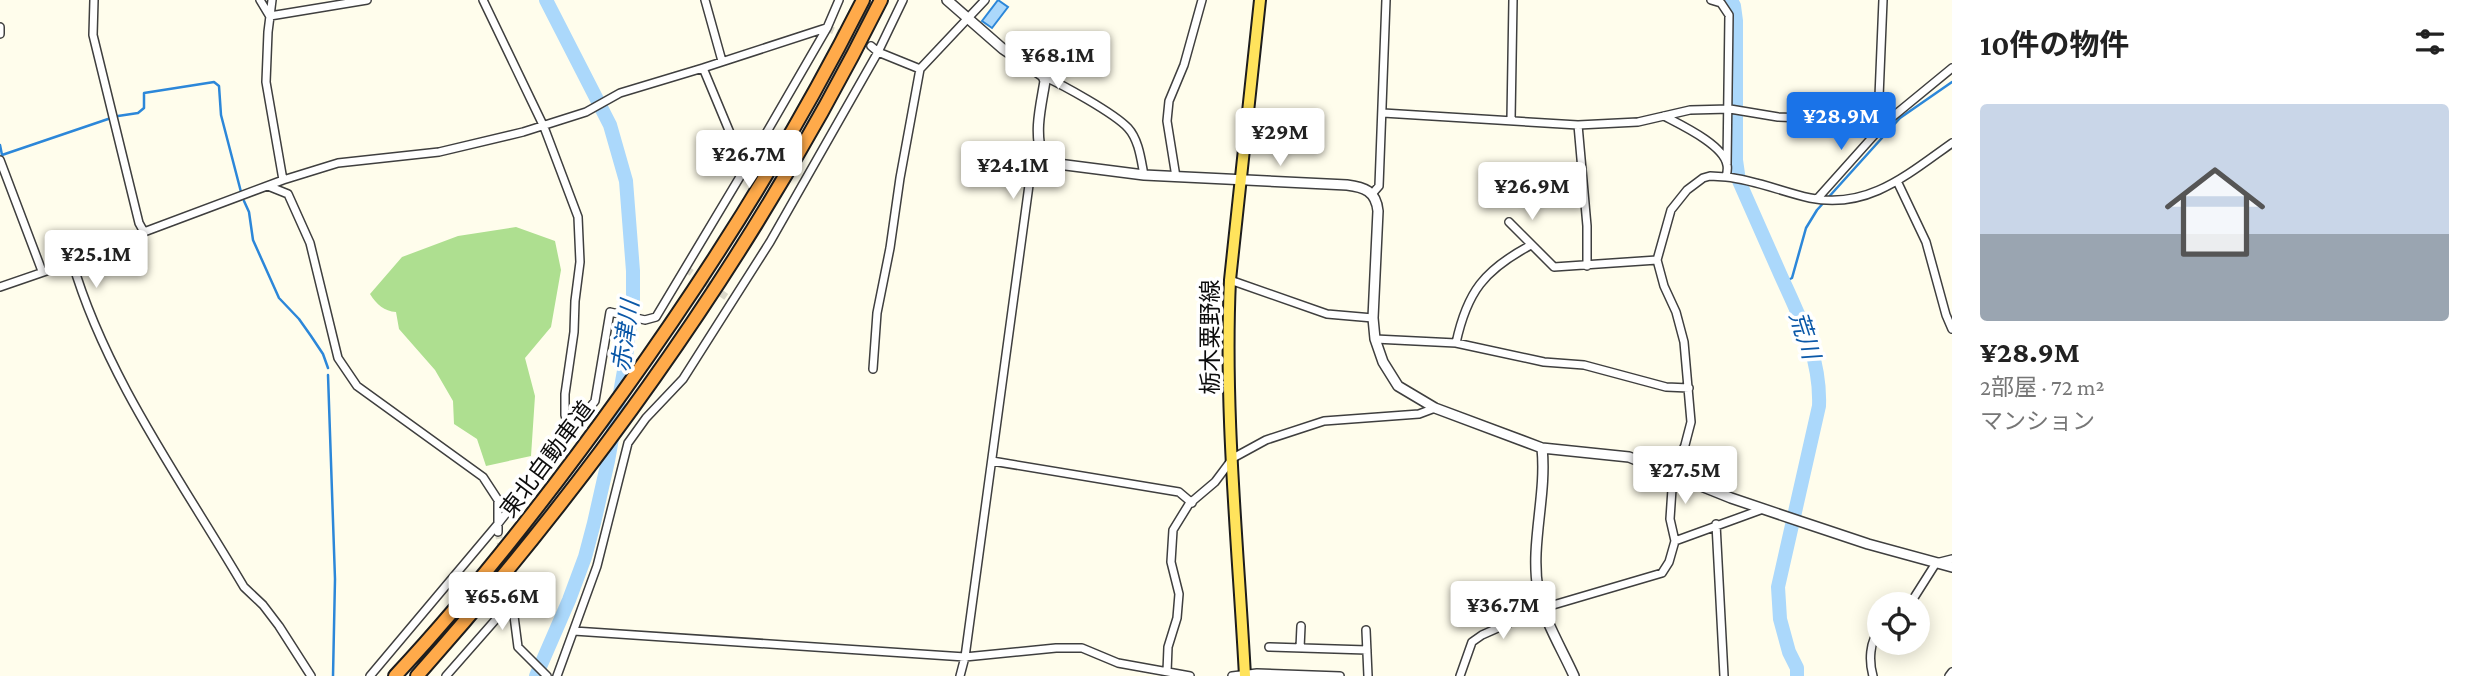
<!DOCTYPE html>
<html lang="ja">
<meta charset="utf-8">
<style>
:root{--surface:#fff;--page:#f2f2f2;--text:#222;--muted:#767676;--accent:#1a73e8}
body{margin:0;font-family:"Crimson Pro","Noto Sans JP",serif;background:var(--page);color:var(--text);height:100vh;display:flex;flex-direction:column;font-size:26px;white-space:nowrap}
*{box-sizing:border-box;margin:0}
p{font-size:23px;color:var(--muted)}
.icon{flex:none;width:38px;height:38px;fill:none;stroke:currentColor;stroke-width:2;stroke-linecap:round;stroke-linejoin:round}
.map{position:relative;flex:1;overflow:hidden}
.drawer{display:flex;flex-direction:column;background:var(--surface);width:525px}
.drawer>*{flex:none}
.fabs{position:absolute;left:1867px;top:592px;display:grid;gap:14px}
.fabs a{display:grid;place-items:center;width:63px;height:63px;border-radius:50%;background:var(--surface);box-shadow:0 4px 18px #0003;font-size:35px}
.price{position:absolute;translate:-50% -60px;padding:0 16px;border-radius:7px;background:#fff;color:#222;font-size:23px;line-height:46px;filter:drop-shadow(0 2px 4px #0008)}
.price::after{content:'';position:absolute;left:50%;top:42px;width:21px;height:16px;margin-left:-10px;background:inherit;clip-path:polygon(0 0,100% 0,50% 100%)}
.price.selected{background:var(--accent);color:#fff}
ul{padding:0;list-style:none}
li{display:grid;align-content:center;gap:14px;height:371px;padding:0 28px}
li span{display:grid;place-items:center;height:217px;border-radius:7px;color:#555}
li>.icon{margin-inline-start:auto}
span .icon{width:126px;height:126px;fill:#fffc;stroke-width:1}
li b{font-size:30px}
h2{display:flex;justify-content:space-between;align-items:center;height:84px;padding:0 28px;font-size:30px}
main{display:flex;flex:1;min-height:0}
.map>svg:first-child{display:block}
</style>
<main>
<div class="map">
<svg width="1952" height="676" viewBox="0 0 1952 676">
<rect width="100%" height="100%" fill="#fffdec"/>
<path fill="#aedf90" d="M516 227 555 241 561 270 551 327 525 358 535 396 531 456 486 466 477 439 454 424 453 401 435 370 399 329 396 312C384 311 377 305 370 294L402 257 458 236Z"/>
<path fill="#abd8fb" stroke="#2c87d9" stroke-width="2" d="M998 0 1008 7 992 28 982 21Z"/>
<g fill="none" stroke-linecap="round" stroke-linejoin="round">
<path stroke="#2c87d9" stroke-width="2.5" d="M118 116 138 113 144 108V93L214 82 219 86 221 115 241 192
M0 145 2 155 111 118
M244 201 249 212 253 240 279 298 299 319 311 336 323 354 328 368
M1784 282 1792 278 1806 228 1817 210 1900 118 1952 82
M328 375 335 579 333 676"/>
<path stroke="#abd8fb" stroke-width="14" d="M1731 0 1734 6 1736 21V160L1739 181C1753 213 1767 244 1781 276 1800 318 1821 358 1819 406L1778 587 1780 619 1789 652 1797 668V676
M536 676 569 600 585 557 594 523 608 461 625 365 633 300V271L626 181 610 125 546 0"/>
<path stroke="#dbd9ca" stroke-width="7" stroke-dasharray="7 3.5" stroke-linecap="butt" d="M827 28 871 46
M686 269 732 301
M498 532 511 593"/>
<g stroke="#3f3f3f" stroke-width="10">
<path id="minor" d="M94 0 93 35 139 223 144 232
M260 0 269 15
M272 0 268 32 266 82 283 180
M483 0 544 127 578 217 580 262 575 301 574 332 565 394V415L570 432
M705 0 722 61
M1711 0 1721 3 1729 15 1727 164
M270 16 367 0
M0 27V34
M871 46 878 52 920 69 900 178 890 248 877 313 873 369
M920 69 985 0
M1043 76C1063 85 1114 113 1128 128 1139 140 1141 160 1144 175
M1383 113 1578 125
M1511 119 1513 0
M1878 121 1883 0
M0 160 42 271
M745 169 734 149 733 140 703 68 826 28
M1176 177 1167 121 1169 101 1184 65 1202 0
M1726 177C1756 180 1782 192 1810 198 1868 210 1908 174 1952 143
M1897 181 1926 242 1946 315 1952 329
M268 186 288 194 310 243 338 358 357 386 483 477 498 500V532
M1372 194 1379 186 1386 0
M1817 199 1885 123 1952 68
M1509 222 1554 267 1657 260
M72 261C106 378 183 483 244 587L263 605 279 626 311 676
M1587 266V226L1578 125 1638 122 1690 110 1730 109 1778 117 1878 121 1885 123
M1230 280 1327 314 1373 318
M0 287 93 255 144 232 283 180 338 163 439 152 523 132 586 112 620 93 703 68
M1375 339 1456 343 1544 362 1584 365 1666 387 1689 388
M1456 343C1467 292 1484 270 1531 245
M992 461 1179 492 1192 503
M1716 524 1724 676
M1675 541 1763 509
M511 593 518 647 547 676
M1910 604 1936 563 1952 559
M1366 630 1368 676
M574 631 965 657 1056 648H1082L1118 663 1190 676
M1269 647 1367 650
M1300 648 1301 626
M1167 672 1168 647 1177 618 1179 594 1171 562 1173 530 1189 504 1215 482 1233 458 1266 440 1324 421 1419 414 1435 408
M370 676 497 525 595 401 610 312 645 320 656 317 768 130 827 28 839 0
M446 676 512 601
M557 676 597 566 628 443 646 418 683 379 770 242 878 52 903 0
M960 676 965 657 1032 163 1042 156
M1232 676 1257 673 1340 676
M1460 676 1472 642 1482 635 1543 608 1662 573 1669 562 1675 541 1670 519 1673 474 1685 445 1691 422 1684 342 1676 312 1664 286 1657 260 1671 210 1687 190 1703 178 1710 176 1726 177C1727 173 1728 169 1727 165 1724 145 1681 125 1664 116
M1873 676C1869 662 1869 641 1880 630
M1949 676 1952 672"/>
</g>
<g stroke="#3f3f3f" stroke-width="12">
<path id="tertiary" d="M947 0 1003 49 1043 76 1045 81C1041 106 1034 131 1042 156L1058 164 1144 175 1347 185C1364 187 1376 191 1378 211L1373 318 1375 339 1383 362 1398 386 1435 408 1542 448 1629 457 1731 498 1805 523 1868 544 1952 567
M1542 448C1547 495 1530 544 1538 590 1543 619 1562 649 1574 676"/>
</g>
<g stroke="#1d1d1d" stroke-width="14">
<path id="primary" d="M1245 676C1238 545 1224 412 1230 280L1260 0"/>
</g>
<g stroke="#1d1d1d" stroke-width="16">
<path id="motorway" d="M395 676C478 587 552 491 623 392 712 268 794 137 863 0
M417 676C599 471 759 245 881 0"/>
</g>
<use href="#minor" stroke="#fff" stroke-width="7"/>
<use href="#tertiary" stroke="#fff" stroke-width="9"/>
<use href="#primary" stroke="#ffe35c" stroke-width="10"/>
<use href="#motorway" stroke="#ffaa4a" stroke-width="12"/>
</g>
<g text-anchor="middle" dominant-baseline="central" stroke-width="7" stroke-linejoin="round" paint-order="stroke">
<g font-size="23" fill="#0c0c0c" stroke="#fff">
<text transform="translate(1210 337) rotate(-90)">栃木粟野線</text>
<text transform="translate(547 459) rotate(-53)">東北自動車道</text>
</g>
<g font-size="24" font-style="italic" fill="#0b58a8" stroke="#fff">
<text transform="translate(1805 335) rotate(72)">荒川</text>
<text transform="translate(625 336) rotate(-82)">赤津川</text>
</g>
</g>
</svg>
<div class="fabs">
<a><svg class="icon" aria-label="locate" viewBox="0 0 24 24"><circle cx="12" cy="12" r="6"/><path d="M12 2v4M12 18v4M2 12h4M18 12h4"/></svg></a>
</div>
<b class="price" style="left:1058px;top:91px">¥68.1M</b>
<b class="price selected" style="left:1841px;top:152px">¥28.9M</b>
<b class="price" style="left:1280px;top:168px">¥29M</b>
<b class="price" style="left:749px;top:190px">¥26.7M</b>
<b class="price" style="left:1013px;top:201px">¥24.1M</b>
<b class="price" style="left:1532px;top:222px">¥26.9M</b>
<b class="price" style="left:96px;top:290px">¥25.1M</b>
<b class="price" style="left:1685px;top:506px">¥27.5M</b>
<b class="price" style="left:502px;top:632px">¥65.6M</b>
<b class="price" style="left:1503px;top:641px">¥36.7M</b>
</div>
<section class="drawer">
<h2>10件の物件<svg class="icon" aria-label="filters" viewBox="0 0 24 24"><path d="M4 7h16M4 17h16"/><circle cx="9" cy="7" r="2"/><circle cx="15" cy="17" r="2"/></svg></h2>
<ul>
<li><span style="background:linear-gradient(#c9d6e8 60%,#9aa5b1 0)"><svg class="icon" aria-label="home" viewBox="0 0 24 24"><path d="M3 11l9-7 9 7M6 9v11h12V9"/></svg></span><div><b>¥28.9M</b><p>2部屋 · 72 m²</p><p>マンション</p></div></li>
</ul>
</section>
</main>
